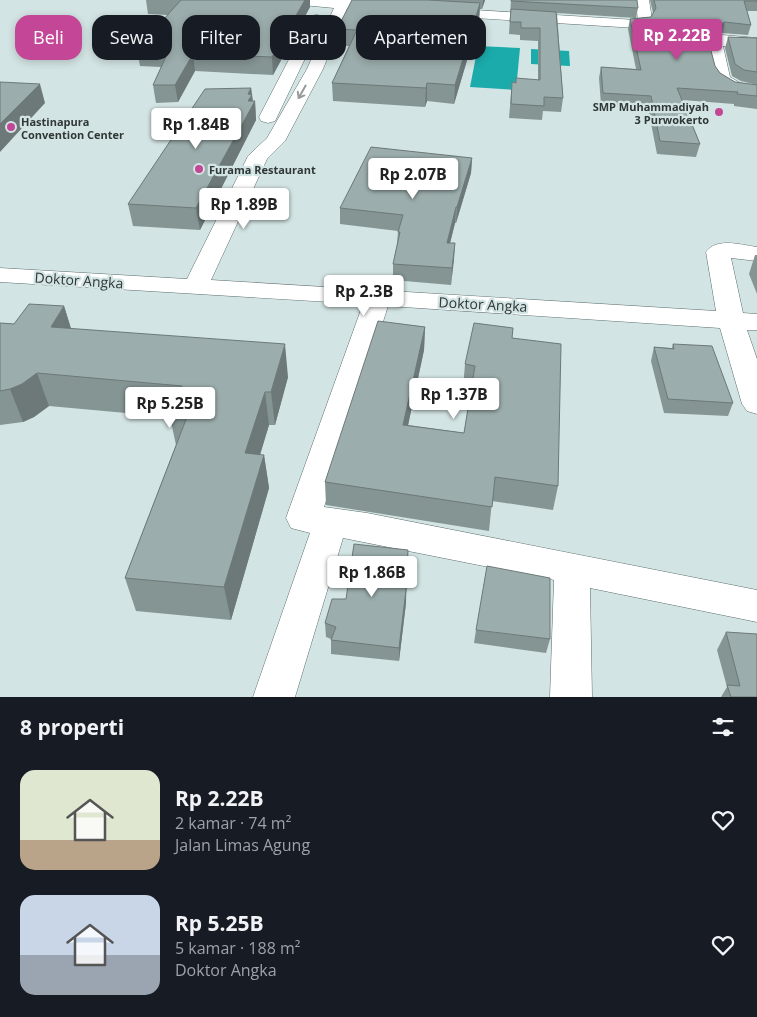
<!DOCTYPE html>
<html lang="id">
<meta charset="utf-8">
<style>
:root{--surface:#171b24;--page:#20242c;--text:#f1f3f6;--muted:#9ea1a6;--accent:#c34796}
body{margin:0;font-family:"Open Sans",sans-serif;background:var(--page);color:var(--text);height:100vh;display:flex;flex-direction:column;font-size:19px;white-space:nowrap}
*{box-sizing:border-box;margin:0}
p{font-size:16px;color:var(--muted)}
.icon{flex:none;width:28px;height:28px;fill:none;stroke:currentColor;stroke-width:2;stroke-linecap:round;stroke-linejoin:round}
.map{position:relative;height:697px;overflow:hidden}
.drawer{display:flex;flex-direction:column;background:var(--surface);flex:1}
.drawer>*{flex:none}
.hud{position:absolute;left:15px;top:15px;width:500px;height:45px;display:flex;gap:10px}
.price{position:absolute;translate:-50% -42px;padding:0 11px;border-radius:5px;background:#fff;color:#222;font-size:16px;line-height:32px;filter:drop-shadow(0 1px 2px #0008)}
.price::after{content:'';position:absolute;left:50%;top:30px;width:15px;height:11px;margin-left:-8px;background:inherit;clip-path:polygon(0 0,100% 0,50% 100%)}
.price.selected{background:var(--accent);color:#fff}
ul{padding:0;list-style:none}
li{display:flex;align-items:center;gap:15px;height:125px;padding:0 20px}
li span{display:grid;place-items:center;flex:none;width:140px;height:100px;border-radius:15px;color:#555}
li>.icon{margin-inline-start:auto}
span .icon{width:60px;height:60px;fill:#fffc;stroke-width:1}
li b{font-size:21px}
h2{display:flex;justify-content:space-between;align-items:center;height:60px;padding:0 20px;font-size:21px}
.pill{padding:0 18px;border-radius:15px;background:var(--surface);box-shadow:0 2px 8px #0003;font-size:18px;line-height:45px}
.pill.selected{background:var(--accent);color:#fff}
.map>svg:first-child{display:block}
</style>
<div class="map">
<svg width="757" height="697" viewBox="0 0 757 697">
<rect width="100%" height="100%" fill="#d2e4e3"/>
<path fill="#1babab" d="M478 46 520 48 516 90 470 87Z
M531 49 569 51 570 66 531 64Z"/>
<g fill="none" stroke-linecap="round" stroke-linejoin="round">
<g stroke="#5c6c6c" stroke-width="1">
<path id="minor" d="M285 0H351L388 4 393 5 395 8 393 11 388 12 347 9 323 69 285 141 267 159 211 280 716 311 706 252C717 237 741 245 757 247V261L731 258 743 313 757 314V330H747L757 359V414L747 411 742 404 720 328 388 306 324 507 367 513 757 590V622L590 588 592 697H550L554 580 343 538 295 697H253L310 533 291 528 286 518 363 304 0 282V268L187 279 248 156 267 138 307 69 334 8 292 4Z
M635 0H649L652 19 647 26 636 28 443 16 438 15 436 12 438 9 443 8 636 20 638 19Z
M317 15 322 16 324 19 277 117 275 121 268 123 261 121 259 117 310 19 312 16Z
M722 35 757 38V48L723 46 730 77 740 83 757 86V96C715 91 712 85 707 44L709 41Z"/>
</g>
<use href="#minor" fill="#fff" fill-rule="evenodd"/>
</g>
<path fill="#859594" d="M146 0H310V7L273 75 195 71 178 102 156 103 153 85 161 67 140 66 137 49 168 15 148 14Z
M352 0H485L482 9H480L479 20 454 104 427 101 425 107 333 101 332 83 349 46H337V29Z
M511 0 638 8 636 18 557 13 563 98 561 112 543 111 542 120 509 118 512 82 538 80V41L520 40V35L509 34Z
M650 0H757V11H747L751 25 748 35 722 33 709 39 710 47 715 66 720 73 735 82 757 85V109L734 106V104L682 100 700 144 696 157 657 154 648 108 601 105 599 78 601 67 636 69 628 29 630 19 651 17 653 13Z
M728 37 757 38V85L741 81 732 76 725 48Z
M251 88 253 101H255L256 120 200 230 133 226 128 204Z
M472 158 471 173 456 223H455L450 243H455L451 285 393 280V264L397 244 398 231 340 224V208Z
M755 255H757V294L749 274Z
M64 306 71 329 288 377 275 425H269L260 455H264L269 488 231 620 136 611 125 578 176 445 170 417 49 406 34 417 23 422 0 425V323L14 324Z
M425 327 424 350 408 425 464 433 471 389 463 388 465 364 512 338 558 486 553 510 492 501 489 531 326 505 325 482Z
M673 344 733 403 728 416 664 413 651 361 654 347 672 348Z
M408 550 406 603 399 661 331 654V639L326 637 325 623 346 599Z
M476 630 550 639 546 653 474 643Z
M726 632 757 697H721L727 687 717 650Z"/>
<path fill="#6c7978" d="M305 0H310V7L273 75 272 57Z
M483 0H485L482 9 483 1Z
M480 3 479 20 454 104 455 85Z
M725 22 722 33 708 39V33L711 29Z
M193 54 195 71 178 102 175 85Z
M427 83V101L425 107 426 88Z
M40 84 45 103 0 152V124Z
M251 88 253 104 255 101 256 120 200 230 196 208Z
M472 158 471 173 456 223 457 207Z
M456 207 455 223 446 259 447 243Z
M455 243 454 260 451 285 452 268Z
M64 306 74 338 51 327Z
M425 327 424 350 403 449V425Z
M285 344 288 377 275 425 271 392Z
M37 373 49 406 34 417 23 422 10 389Z
M265 392 269 425 250 487 245 453Z
M264 455 269 488 231 620 224 587Z
M406 590V603L399 661V648Z"/>
<path fill="#9badac" stroke="#6c7978" d="M181 0H305L272 57 193 54 175 85H153L169 50 137 49Z
M352 0H428L480 3 455 85 427 83 426 88 332 83 357 30 337 29Z
M511 0H637L638 8 511 1Z
M654 0H757V1H744L751 25 725 22 711 29 708 33 710 47 715 66 720 73 735 82 757 85V96L737 94 738 92 677 88 700 144 660 141 651 96 603 93 601 67 641 70 630 19 651 17 656 8Z
M511 9 556 12 563 98 544 97V106L511 104 512 82 516 83V78L540 80V28H521V22H510Z
M728 37 757 38V72L744 70 735 64Z
M0 82 40 84 0 124Z
M251 88 248 94 252 95 248 101H255L196 208 128 204 205 89Z
M371 147 472 158 457 207H456L447 243H455L452 268 393 264 400 232H398L403 215 340 208Z
M29 304 64 306 51 327 285 344 271 392H265L245 453 264 455 224 587 125 578 187 417 169 416 182 386 37 373 22 384 10 389 0 391V323L14 324Z
M378 321 425 327 403 425 464 433 475 366 465 364 474 323 513 328 512 338 561 344 558 486 495 477 492 507 325 482Z
M673 344 712 346 733 403 668 399 654 347 674 349Z
M354 544 408 550 406 590 399 648 331 640 336 627 325 623 332 599H346Z
M487 566 550 578V639L476 630Z
M726 632 757 634V697H731L727 685 740 686Z"/>
<defs><path id="oneway-shaft" d="M-6 0H5M1.5-3L5.5 0L1.5 3" fill="none" stroke-width="1.6" stroke-linecap="round" stroke-linejoin="round" transform="scale(1.25)"/></defs>
<use stroke="#989b9b" href="#oneway-shaft" transform="translate(302 92) rotate(119)"/>
<g fill="#c34796" stroke="#d2e4e3" stroke-width="2">
<circle cx="719" cy="112" r="5"/>
<circle cx="11" cy="127" r="5"/>
<circle cx="199" cy="169" r="5"/>
</g>
<g text-anchor="middle" dominant-baseline="central" stroke-width="4.5" stroke-linejoin="round" paint-order="stroke">
<g font-size="11" font-weight="bold" fill="#303737" stroke="#d2e4e3" text-anchor="start">
<text x="709" y="106" text-anchor="end">SMP Muhammadiyah<tspan x="709" dy="13">3 Purwokerto</tspan></text>
<text x="21" y="121">Hastinapura<tspan x="21" dy="13">Convention Center</tspan></text>
<text x="209" y="169">Furama Restaurant</text>
</g>
<g font-size="14" fill="#303737" stroke="#d2e4e3">
<text transform="translate(79 280) rotate(4)">Doktor Angka</text>
<text transform="translate(483 304) rotate(3)">Doktor Angka</text>
</g>
</g>
</svg>
<b class="price selected" style="left:677px;top:61px">Rp 2.22B</b>
<b class="price" style="left:196px;top:150px">Rp 1.84B</b>
<b class="price" style="left:413px;top:200px">Rp 2.07B</b>
<b class="price" style="left:244px;top:230px">Rp 1.89B</b>
<b class="price" style="left:364px;top:317px">Rp 2.3B</b>
<b class="price" style="left:454px;top:420px">Rp 1.37B</b>
<b class="price" style="left:170px;top:429px">Rp 5.25B</b>
<b class="price" style="left:372px;top:598px">Rp 1.86B</b>
<div class="hud">
<a class="pill selected">Beli</a>
<a class="pill">Sewa</a>
<a class="pill">Filter</a>
<a class="pill">Baru</a>
<a class="pill">Apartemen</a>
</div>
</div>
<section class="drawer">
<h2>8 properti<svg class="icon" aria-label="filters" viewBox="0 0 24 24"><path d="M4 7h16M4 17h16"/><circle cx="9" cy="7" r="2"/><circle cx="15" cy="17" r="2"/></svg></h2>
<ul>
<li><span style="background:linear-gradient(#dfe7d0 70%,#b9a48a 0)"><svg class="icon" aria-label="home" viewBox="0 0 24 24"><path d="M3 11l9-7 9 7M6 9v11h12V9"/></svg></span><div><b>Rp 2.22B</b><p>2 kamar · 74 m²</p><p>Jalan Limas Agung</p></div><svg class="icon" aria-label="heart" viewBox="0 0 24 24"><path d="M12 20l-8-8c-3-5 5-10 8-4 3-6 11-1 8 4z"/></svg></li>
<li><span style="background:linear-gradient(#c9d6e8 60%,#9aa5b1 0)"><svg class="icon" aria-label="home" viewBox="0 0 24 24"><path d="M3 11l9-7 9 7M6 9v11h12V9"/></svg></span><div><b>Rp 5.25B</b><p>5 kamar · 188 m²</p><p>Doktor Angka</p></div><svg class="icon" aria-label="heart" viewBox="0 0 24 24"><path d="M12 20l-8-8c-3-5 5-10 8-4 3-6 11-1 8 4z"/></svg></li>
</ul>
</section>
